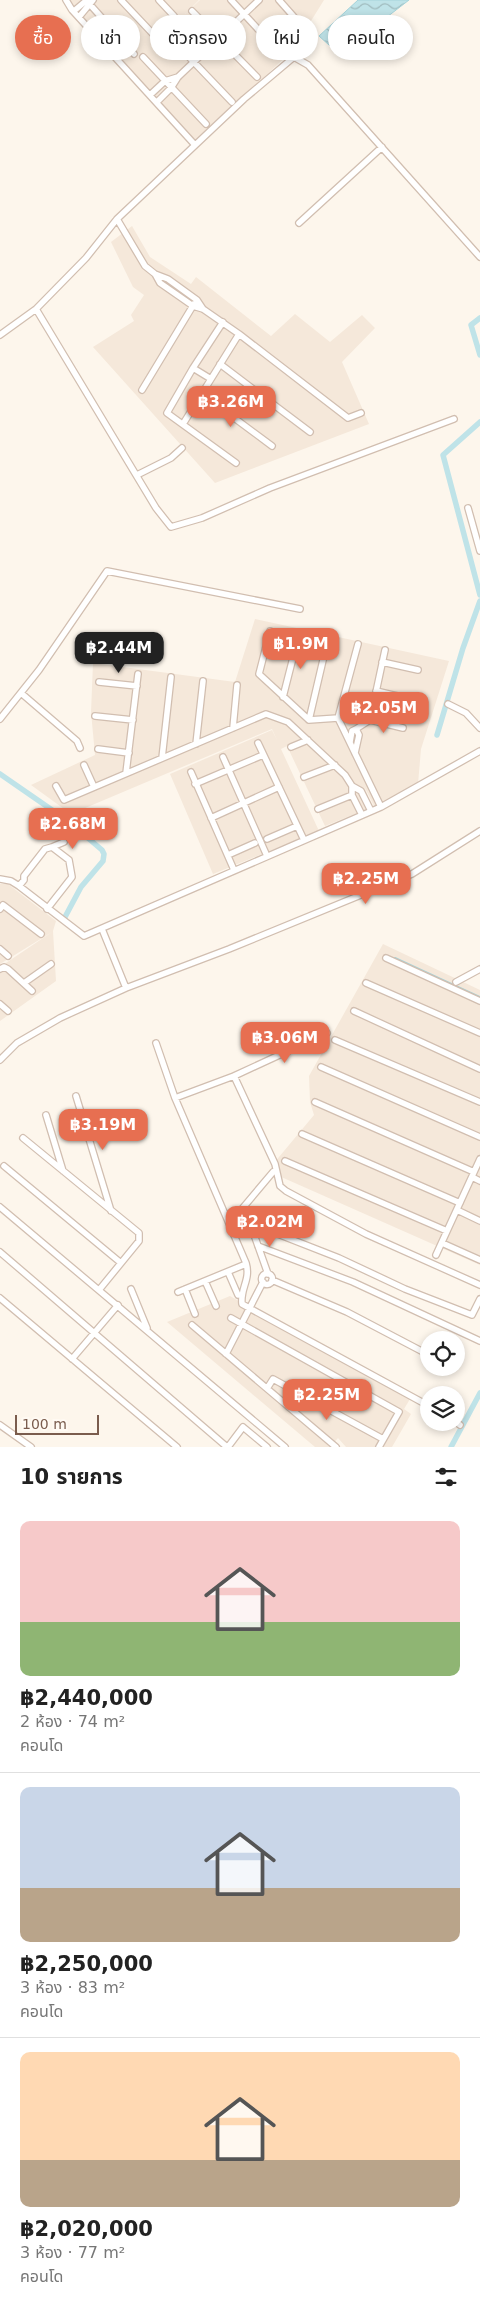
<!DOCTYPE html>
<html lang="th">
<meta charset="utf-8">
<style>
:root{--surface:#fff;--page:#f2f2f2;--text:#222;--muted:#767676;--line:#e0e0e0;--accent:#e76f51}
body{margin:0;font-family:"DejaVu Sans","Noto Sans Thai",sans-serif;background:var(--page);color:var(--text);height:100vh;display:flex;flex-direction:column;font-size:19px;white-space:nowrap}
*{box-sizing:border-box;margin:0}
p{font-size:16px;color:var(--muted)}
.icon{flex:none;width:28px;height:28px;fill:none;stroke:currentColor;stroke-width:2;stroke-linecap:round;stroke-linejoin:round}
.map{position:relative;height:1447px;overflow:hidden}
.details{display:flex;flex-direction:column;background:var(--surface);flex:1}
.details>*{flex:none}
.banner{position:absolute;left:15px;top:15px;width:450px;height:45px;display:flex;gap:10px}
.controls{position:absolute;left:420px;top:1331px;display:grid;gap:10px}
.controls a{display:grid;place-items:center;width:45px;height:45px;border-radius:50%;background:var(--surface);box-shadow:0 2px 8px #0003;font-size:25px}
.scale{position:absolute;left:15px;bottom:12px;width:84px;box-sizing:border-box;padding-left:5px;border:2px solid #7a5c4d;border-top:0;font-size:14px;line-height:18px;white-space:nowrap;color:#7a5c4d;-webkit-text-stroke:4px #fffaf3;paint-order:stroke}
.price{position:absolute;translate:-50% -42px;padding:0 11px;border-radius:10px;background:var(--accent);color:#fff;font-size:16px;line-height:32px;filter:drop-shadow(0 1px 2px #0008)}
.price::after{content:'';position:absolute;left:50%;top:30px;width:15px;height:11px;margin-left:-8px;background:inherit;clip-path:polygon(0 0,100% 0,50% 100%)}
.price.selected{background:#222;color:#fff}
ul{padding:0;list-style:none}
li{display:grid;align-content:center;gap:10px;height:265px;padding:0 20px}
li+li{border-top:1px solid var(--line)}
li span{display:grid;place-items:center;height:155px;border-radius:10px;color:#555}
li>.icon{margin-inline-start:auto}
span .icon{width:90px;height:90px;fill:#fffc;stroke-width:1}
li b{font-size:21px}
h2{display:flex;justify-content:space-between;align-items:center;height:60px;padding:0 20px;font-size:21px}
.chip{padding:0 18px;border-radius:22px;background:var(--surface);box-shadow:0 2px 8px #0003;font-size:18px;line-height:45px}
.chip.selected{background:var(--accent);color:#fff}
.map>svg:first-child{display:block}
</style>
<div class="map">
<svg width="480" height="1447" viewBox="0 0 480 1447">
<defs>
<pattern id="water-waves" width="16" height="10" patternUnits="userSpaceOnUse" patternTransform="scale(1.25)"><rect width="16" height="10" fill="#bfe3e8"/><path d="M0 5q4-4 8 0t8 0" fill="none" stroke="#a0bbbe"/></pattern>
</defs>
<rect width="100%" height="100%" fill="#fdf6ec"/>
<path fill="#f5e8da" d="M67 0H199L185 14 200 0H324L293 50 196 141Z
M132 226 150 257 191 284 196 277 271 336 295 314 330 342 362 315 375 328 342 362 369 424 215 483 93 347 134 321 131 315 144 295 133 287 111 242Z
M255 619 449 661 421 749 418 784 412 791 374 806 364 786 372 807 325 826 287 746 281 749 319 831 213 874 170 774 272 730 277 740 272 729 71 814 31 785 95 755 91 712 93 663 235 682Z
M0 884H8L56 921 53 931 56 981 0 1021V967L52 932 0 964Z
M383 944 480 990V1265L279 1176 274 1163 314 1115 310 1102 309 1076Z
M230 1296 410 1399 404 1409 411 1414 392 1447H346L338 1438 330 1447H315L167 1322Z"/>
<path fill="url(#water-waves)" stroke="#a5d3da" d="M358 0H409L339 54 319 36Z"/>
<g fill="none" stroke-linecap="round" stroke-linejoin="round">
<path stroke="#a5d3da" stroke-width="2" d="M395 958 480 997"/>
<path stroke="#bfe3e8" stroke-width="5.5" d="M480 318 471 325 480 355
M480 422 443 455 480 595
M437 735 463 648 480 601
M0 774 68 821 102 850 104 854 103 861 81 887 65 917
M451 1447 480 1393"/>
<g stroke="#d1beb0" stroke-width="8">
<path id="street" d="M66 0 72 10 195 145
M86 0 134 54
M121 0 153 34
M159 0 174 16
M231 0 281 54
M279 0 302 26
M74 11 87 0
M192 11 257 77
M79 17 93 0
M167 34 232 102
M143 57 206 124
M150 95 165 81 178 77
M157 102 171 88 178 77 259 0
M117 219 145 266 155 274 168 279 197 300 203 309
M299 223 382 147
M155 274 160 283 183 299 193 306 203 309 239 334 211 379 193 368 167 413 236 463
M36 309 156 508 171 527 202 518 270 488 454 419
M239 334 348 418 361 413
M0 335 36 309 86 258 117 219 244 99 294 57 308 65 480 257
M220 364 310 432
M193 368 223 322
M142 390 194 304
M202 394 272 446
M183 424 211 379
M137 475 171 458 182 448
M468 508 480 551
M270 631 259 674 309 720 338 718
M358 644 338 718 381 807
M382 662 418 670
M99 682 137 686
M376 691 410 699
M21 693 77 741 80 748
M283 697 298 638
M448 704 466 713 480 728
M95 716 133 720
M0 719 39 670 107 571 300 609
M309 720 327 643
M370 720 403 728
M233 728 237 685
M356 729 370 720 385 650
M350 742 352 731 356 729 359 735 355 753
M258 743 304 840
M196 744 203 681
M291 747 308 740
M98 749 129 753
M223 757 267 856
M162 758 171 677
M84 765 94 787
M191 772 234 870
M126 773 138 674
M304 777 335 765
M195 784 263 755
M56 786 64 800 266 714 288 722 345 775 352 786
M318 809 352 795
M362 815 352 795V786L361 791 371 811
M211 818 279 787
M267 839 297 826
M52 847 64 842
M228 855 255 843
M0 879 11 881 19 886 84 936 381 807 480 751
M19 886 24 880V876L45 849 52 847 69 860 72 877 47 909
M0 909 3 905 41 934
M102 929 126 988
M0 949 8 956
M386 958 480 1001
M0 969 4 967 8 969 32 991
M456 982 480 969
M24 983 51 964
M366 983 480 1033
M0 1004 8 1011
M354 1011 480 1069
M335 1040 480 1102
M156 1043 175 1098 246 1263C251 1280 240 1288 242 1304L429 1406
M0 1060 17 1043 60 1018 126 988 229 949 412 874 480 831
M321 1067 480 1137
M234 1076 275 1164 280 1186 286 1191 366 1234 480 1285
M76 1096 111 1211
M175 1098 234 1076 327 1033
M315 1102 474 1172
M46 1115 63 1171
M302 1134 460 1203
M23 1138 139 1233V1241L99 1290
M285 1161 447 1231
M4 1166 121 1263
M472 1177 480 1181
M0 1207 285 1447
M457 1210 480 1221
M235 1212 247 1222 339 1258 405 1289 472 1315 480 1299
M226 1215 241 1210 273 1172
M252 1229 268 1274
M442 1243 480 1260
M258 1246 353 1282 480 1341
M0 1252 227 1447
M436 1255 480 1159
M228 1272 238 1295
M261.5 1279a5.5 5.5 0 1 1 11 0a5.5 5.5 0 1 1-11 0Z
M272 1280 347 1312 429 1355
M205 1281 216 1306
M131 1289 147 1328
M185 1289 195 1314
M178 1292 246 1264
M0 1298 177 1447
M231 1318 399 1412 379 1447
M192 1325 336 1447
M226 1354 263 1282
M72 1359 118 1305
M268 1387 273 1379 383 1439
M456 1422 460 1425
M0 1425 31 1447
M228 1447 243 1427 267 1447"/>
</g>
<use href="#street" stroke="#fff" stroke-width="5.5"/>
</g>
</svg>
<div class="controls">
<a><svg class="icon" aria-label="locate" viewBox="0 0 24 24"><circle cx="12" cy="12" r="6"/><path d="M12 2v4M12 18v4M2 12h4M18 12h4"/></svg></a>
<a><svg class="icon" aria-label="layers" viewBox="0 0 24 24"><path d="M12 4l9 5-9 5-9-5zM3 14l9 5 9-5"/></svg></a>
</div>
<div class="scale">100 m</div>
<b class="price" style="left:231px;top:428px">฿3.26M</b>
<b class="price" style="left:301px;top:670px">฿1.9M</b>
<b class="price selected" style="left:119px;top:674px">฿2.44M</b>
<b class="price" style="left:384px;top:734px">฿2.05M</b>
<b class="price" style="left:73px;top:850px">฿2.68M</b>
<b class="price" style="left:366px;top:905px">฿2.25M</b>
<b class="price" style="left:285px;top:1064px">฿3.06M</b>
<b class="price" style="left:103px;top:1151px">฿3.19M</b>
<b class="price" style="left:270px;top:1248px">฿2.02M</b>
<b class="price" style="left:327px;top:1421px">฿2.25M</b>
<div class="banner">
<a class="chip selected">ซื้อ</a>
<a class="chip">เช่า</a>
<a class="chip">ตัวกรอง</a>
<a class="chip">ใหม่</a>
<a class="chip">คอนโด</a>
</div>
</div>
<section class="details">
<h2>10 รายการ<svg class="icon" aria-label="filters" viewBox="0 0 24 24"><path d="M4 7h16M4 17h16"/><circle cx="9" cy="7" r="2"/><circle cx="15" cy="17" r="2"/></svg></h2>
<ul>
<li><span style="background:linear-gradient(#f6c9c9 65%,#8fb573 0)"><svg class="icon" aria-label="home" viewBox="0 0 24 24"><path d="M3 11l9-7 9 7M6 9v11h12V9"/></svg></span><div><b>฿2,440,000</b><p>2 ห้อง · 74 m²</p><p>คอนโด</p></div></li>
<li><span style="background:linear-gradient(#c9d6e8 65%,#b9a48a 0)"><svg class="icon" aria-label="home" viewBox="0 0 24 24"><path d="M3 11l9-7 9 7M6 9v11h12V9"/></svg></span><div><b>฿2,250,000</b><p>3 ห้อง · 83 m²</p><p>คอนโด</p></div></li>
<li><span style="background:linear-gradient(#ffd9b3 70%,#b9a48a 0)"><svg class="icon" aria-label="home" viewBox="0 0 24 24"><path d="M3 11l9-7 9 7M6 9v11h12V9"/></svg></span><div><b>฿2,020,000</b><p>3 ห้อง · 77 m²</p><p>คอนโด</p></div></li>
</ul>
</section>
